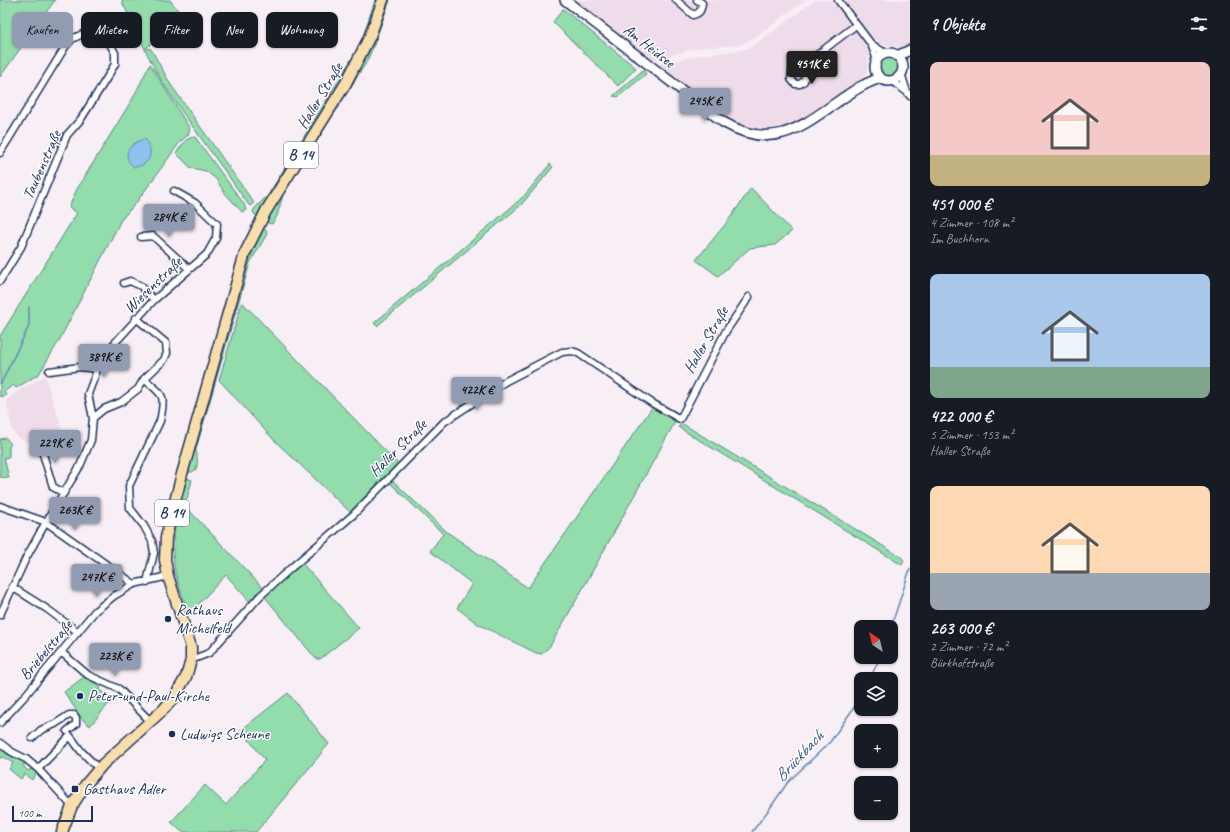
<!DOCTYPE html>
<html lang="de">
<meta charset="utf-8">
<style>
:root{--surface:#171b24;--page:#20242c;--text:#f1f3f6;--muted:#9ea1a6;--accent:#919bb2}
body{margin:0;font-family:Caveat,sans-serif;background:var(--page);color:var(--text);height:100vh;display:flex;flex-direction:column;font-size:15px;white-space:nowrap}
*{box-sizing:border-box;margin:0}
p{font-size:13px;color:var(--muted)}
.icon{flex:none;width:22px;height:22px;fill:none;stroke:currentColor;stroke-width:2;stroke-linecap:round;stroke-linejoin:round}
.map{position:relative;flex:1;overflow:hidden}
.panel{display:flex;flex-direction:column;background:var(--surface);width:320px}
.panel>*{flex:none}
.guide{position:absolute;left:12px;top:12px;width:380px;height:36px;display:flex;gap:8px}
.needle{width:26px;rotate:325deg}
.controls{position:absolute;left:854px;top:620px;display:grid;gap:8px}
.controls a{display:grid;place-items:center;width:44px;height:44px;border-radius:8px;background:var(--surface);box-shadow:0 1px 3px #0004;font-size:20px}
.scale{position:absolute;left:12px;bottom:10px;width:81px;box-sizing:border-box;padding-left:4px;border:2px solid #1b2f5e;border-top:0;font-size:11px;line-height:14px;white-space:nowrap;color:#1b2f5e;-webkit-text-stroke:3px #fff;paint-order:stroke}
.price{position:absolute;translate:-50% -34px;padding:0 9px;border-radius:4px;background:var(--accent);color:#111;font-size:13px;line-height:26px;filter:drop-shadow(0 1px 2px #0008)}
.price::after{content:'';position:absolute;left:50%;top:24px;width:12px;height:9px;margin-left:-6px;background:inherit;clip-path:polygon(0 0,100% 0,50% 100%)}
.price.current{background:#222;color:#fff}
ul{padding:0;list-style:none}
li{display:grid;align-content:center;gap:8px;height:212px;padding:0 20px}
li span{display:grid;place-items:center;height:124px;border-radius:8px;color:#555}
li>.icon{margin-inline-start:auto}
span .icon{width:72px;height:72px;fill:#fffc;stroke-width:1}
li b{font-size:17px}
h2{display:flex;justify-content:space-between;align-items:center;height:48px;padding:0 20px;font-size:17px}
.chip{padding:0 14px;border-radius:8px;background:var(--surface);box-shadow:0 1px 3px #0004;font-size:14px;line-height:36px}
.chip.current{background:var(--accent);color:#111}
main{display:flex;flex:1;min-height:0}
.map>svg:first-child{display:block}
</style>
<main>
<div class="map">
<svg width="910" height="832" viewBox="0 0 910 832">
<rect width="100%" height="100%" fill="#f8eff6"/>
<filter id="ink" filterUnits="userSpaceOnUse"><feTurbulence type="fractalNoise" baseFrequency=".025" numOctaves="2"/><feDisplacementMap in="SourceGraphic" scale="8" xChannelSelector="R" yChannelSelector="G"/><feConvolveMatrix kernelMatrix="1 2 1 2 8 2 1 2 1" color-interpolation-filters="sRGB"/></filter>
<g filter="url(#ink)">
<path fill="#efdceb" d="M575 0H806L754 38 740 45 697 48 652 61Z
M815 0H910V44L901 47 879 44 870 50 866 74 863 77 807 117 790 126 774 130H759L742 126 721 114 658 65 701 55 742 50 753 46Z
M45 376 62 430 34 441H25L17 437 12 429 6 400 19 390Z"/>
<path fill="#93dcab" stroke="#578684" d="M0 0H55L0 77Z
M122 0H170L184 18 146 48 151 49 171 85 254 203 250 206 248 204C221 164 191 127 165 86 149 61 137 31 123 4Z
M375 0H379L355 62 259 217 254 214 253 211 255 208 268 195 353 57 362 39Z
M387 0H390L374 45 366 63 283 195 277 216 272 224 268 223 266 220Z
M563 9 636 68 618 86 553 22Z
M879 67a10 10 0 1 1 20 0a10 10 0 1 1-20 0Z
M150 64 190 129 188 135 180 142 136 203 121 220 59 341 39 374 16 388 13 385 4 392 6 395 4 397 0 396V336L77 213 69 207 77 189 133 98Z
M643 70 646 74 618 97 613 96Z
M192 137H195L244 204 246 210 242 212 224 192 216 179 206 171 191 168 176 153 186 140Z
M550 164 553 167 521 205 377 326 374 323 508 210 525 195Z
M751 188 792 231 775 245 750 248 718 276 696 260 728 221Z
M264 228 266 230 267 234 250 263 196 449C197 457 201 474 188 472L186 469 247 261 260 229Z
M242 302 399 465 351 513 273 439 219 380Z
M653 406 676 419 675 422 577 599 550 646 542 654 536 653 478 624 457 608 472 584 430 551 443 534 389 482 391 479 447 532 528 588Z
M683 424 901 557 904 560 902 565 678 427Z
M6 438 11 444 9 446V457L4 458 9 478 0 477V439Z
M187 478 192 480 185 506 264 589 250 602 226 575 189 614C185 602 180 591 177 579 167 544 178 512 187 478Z
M301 562 359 628 320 659H316L265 597 266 592Z
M85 676 91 681 101 686 100 690 111 701 90 726 82 719 64 692Z
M288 693 329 744 256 832H182L171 822 205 785 226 805 265 760 241 730Z
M0 748 6 754 24 761V767L28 771 33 768 37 772 32 780 24 774 21 779 9 769 13 763 3 757 0 758Z"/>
<path fill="#90c2ed" stroke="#6187b4" d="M145 139C155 152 150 166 134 167 119 155 131 142 145 139Z"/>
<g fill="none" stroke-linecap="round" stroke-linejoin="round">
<path stroke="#6187b4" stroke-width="1.5" d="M0 385 29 326V307
M891 627 910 569
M870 679 880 657
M752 832 770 808 788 782 830 742 855 706 861 695"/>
<g stroke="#1b2f5e" stroke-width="9">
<path id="street" d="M676 0 693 15C700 13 701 11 702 3L697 0
M838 0 871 44 877 60
M871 44 885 53
M809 61 792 73 791 79 795 84H800L804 81 809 61 856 25
M901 73 907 92
M891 80 907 92 910 96
M0 153 67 44 72 39 91 30 99 31 105 35 115 53V64L108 76 81 119 67 135 21 247 0 281
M141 237 153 236 189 269
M124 283 130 281 141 286 154 300
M49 371 80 367 98 369
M144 379C163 395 166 394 160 421L129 486 130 508 144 526 152 541 154 553 147 582
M93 418 104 409 121 402 138 389 144 379 164 360 167 353 166 343 136 318
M39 441 53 487 64 493
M0 506 46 522 134 584
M12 587 47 609 78 632
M0 615 26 558 46 522 80 466 91 440 93 418 88 394 102 357 154 300 207 254 216 238 217 224 195 203 174 191
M61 652 88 675 119 689 151 722
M191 660 209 653 260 596 291 568 353 515 444 422 506 381 562 352 572 351 578 353 652 403 680 419 726 331 749 297
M0 723 24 697 95 611 114 596 134 584 168 576
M32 738 41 730 55 724 69 715H74L76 718V724L67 731
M0 743 12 752 26 759 38 769 72 806
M38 769 70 736 81 751 99 769"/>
</g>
<g stroke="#1b2f5e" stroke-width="12">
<path id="secondary" d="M565 0 723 122C775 153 803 125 846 96 851 93 857 88 864 85 869 82 875 80 881 78
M875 67a14 14 0 1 1 28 0a14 14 0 1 1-28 0Z
M897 56 910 50"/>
</g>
<g stroke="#1b2f5e" stroke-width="13">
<path id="primary" d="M62 832 72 806 86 784 103 764 164 709 175 696 186 677 191 660V647L168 576 165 560 166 537 182 474 245 253 266 211 346 83 370 36 383 0"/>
</g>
<use href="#street" stroke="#fff" stroke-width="6"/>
<use href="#secondary" stroke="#fff" stroke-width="9"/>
<use href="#primary" stroke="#f9deab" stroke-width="10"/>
</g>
</g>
<g fill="#1b2f5e" stroke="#fff" stroke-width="1.5">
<circle cx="168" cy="619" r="4"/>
<circle cx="80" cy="696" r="4"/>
<circle cx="172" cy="734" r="4"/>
<rect x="71" y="785" width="8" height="8" rx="2"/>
</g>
<g text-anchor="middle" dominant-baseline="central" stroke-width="3" stroke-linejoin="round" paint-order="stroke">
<g fill="#fff" stroke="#5f6d8e" stroke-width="1">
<rect x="284" y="142" width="34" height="26" rx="3"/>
<rect x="155" y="500" width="34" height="26" rx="3"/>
</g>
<g font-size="15" font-weight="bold" fill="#1b2f5e">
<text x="301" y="155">B 14</text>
<text x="172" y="513">B 14</text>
</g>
<g font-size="16" fill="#1b2f5e" stroke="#fff">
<text transform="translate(649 46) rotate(38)">Am Heidsee</text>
<text transform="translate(320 96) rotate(-59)">Haller Straße</text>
<text transform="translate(42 165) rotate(-66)">Taubenstraße</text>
<text transform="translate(153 285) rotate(-44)">Wiesenstraße</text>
<text transform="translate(706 340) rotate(-60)">Haller Straße</text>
<text transform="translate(398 448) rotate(-45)">Haller Straße</text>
<text transform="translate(46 650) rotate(-50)">Briebelstraße</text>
</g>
<g font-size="16" fill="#1b2f5e" stroke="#fff" text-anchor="start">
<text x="176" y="610">Rathaus<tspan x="176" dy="18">Michelfeld</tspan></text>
<text x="88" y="696">Peter-und-Paul-Kirche</text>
<text x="180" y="734">Ludwigs Scheune</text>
<text x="83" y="789">Gasthaus Adler</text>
</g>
<g font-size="17" font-style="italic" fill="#3e5b89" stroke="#fff">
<text transform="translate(799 756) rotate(-47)">Brückbach</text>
</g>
</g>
</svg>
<div class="controls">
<a><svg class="needle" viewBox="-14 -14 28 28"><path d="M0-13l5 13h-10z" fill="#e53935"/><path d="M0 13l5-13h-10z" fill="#9ea1a6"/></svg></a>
<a><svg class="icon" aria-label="layers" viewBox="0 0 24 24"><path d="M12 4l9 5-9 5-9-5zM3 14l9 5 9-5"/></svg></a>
<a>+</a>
<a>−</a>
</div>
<div class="scale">100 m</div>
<b class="price current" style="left:812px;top:85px">451K €</b>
<b class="price" style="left:705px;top:122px">245K €</b>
<b class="price" style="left:169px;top:238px">284K €</b>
<b class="price" style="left:104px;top:378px">389K €</b>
<b class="price" style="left:477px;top:411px">422K €</b>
<b class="price" style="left:55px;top:464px">229K €</b>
<b class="price" style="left:75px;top:531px">263K €</b>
<b class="price" style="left:97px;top:598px">247K €</b>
<b class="price" style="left:115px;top:677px">223K €</b>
<div class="guide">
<a class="chip current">Kaufen</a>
<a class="chip">Mieten</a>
<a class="chip">Filter</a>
<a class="chip">Neu</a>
<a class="chip">Wohnung</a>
</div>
</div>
<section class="panel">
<h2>9 Objekte<svg class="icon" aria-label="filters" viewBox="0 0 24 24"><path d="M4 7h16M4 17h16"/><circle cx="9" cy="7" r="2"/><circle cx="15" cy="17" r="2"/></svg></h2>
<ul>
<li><span style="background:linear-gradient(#f6c9c9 75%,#c2b280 0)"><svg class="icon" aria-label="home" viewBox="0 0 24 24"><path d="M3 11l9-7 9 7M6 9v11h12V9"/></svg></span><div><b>451 000 €</b><p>4 Zimmer · 108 m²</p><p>Im Buchhorn</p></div></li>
<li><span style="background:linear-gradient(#a9c7e8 75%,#7fa58c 0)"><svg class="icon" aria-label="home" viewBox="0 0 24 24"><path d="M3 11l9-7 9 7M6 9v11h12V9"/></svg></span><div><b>422 000 €</b><p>5 Zimmer · 153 m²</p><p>Haller Straße</p></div></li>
<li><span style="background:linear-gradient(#ffd9b3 70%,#9aa5b1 0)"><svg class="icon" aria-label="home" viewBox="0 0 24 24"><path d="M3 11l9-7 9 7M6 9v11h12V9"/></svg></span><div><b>263 000 €</b><p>2 Zimmer · 72 m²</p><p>Bürkhofstraße</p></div></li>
</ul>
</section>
</main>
